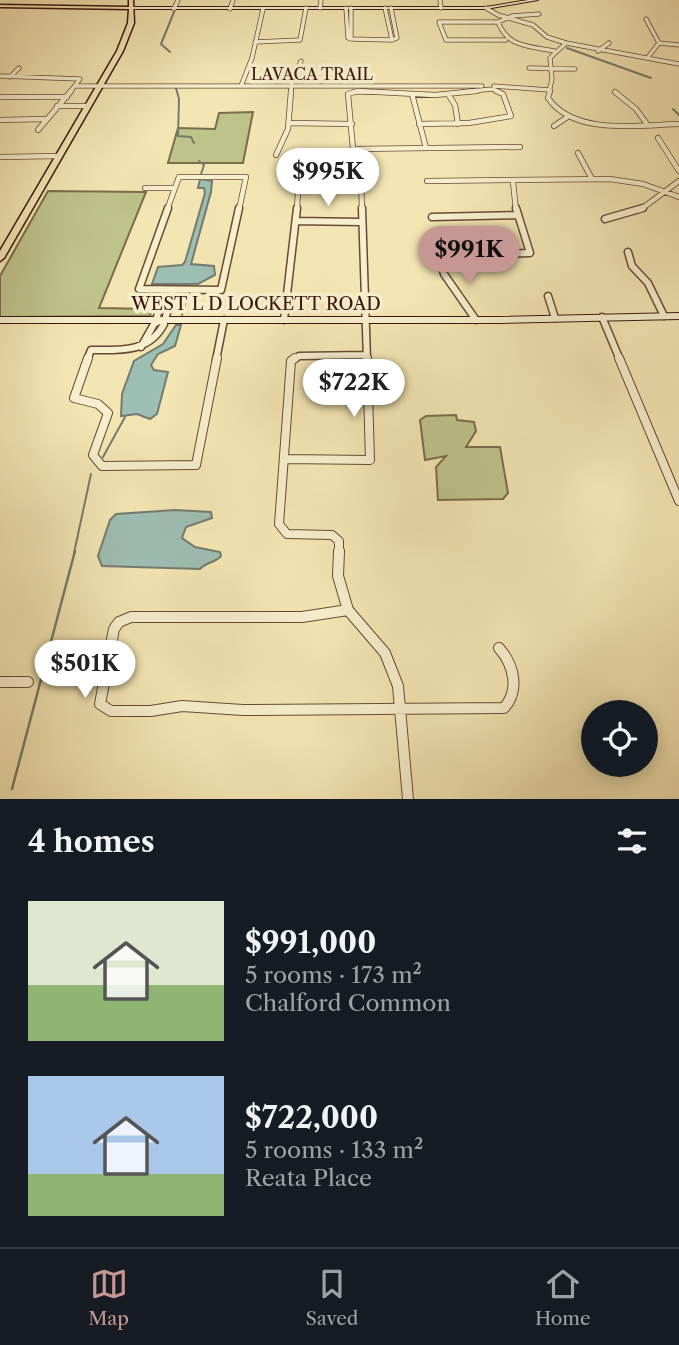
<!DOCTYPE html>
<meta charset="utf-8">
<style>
:root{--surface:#171b24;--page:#20242c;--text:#f1f3f6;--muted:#9ea1a6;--line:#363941;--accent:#c59692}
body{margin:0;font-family:"Libre Caslon Text",serif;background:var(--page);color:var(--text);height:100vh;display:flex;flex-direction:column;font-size:26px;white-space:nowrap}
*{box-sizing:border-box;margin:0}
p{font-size:23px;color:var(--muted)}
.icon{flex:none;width:38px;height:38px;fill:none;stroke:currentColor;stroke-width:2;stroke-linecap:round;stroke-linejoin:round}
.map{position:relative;height:799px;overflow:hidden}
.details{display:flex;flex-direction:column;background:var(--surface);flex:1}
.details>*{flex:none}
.controls{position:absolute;left:581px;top:700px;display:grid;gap:14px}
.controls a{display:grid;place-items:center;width:77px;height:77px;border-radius:50%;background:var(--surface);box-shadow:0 4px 18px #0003;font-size:35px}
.price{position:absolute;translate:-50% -60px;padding:0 16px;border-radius:24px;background:#fff;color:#222;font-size:23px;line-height:46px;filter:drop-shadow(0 2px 4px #0008)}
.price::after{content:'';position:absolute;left:50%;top:42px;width:21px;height:16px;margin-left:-10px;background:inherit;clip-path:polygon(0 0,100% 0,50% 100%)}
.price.active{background:var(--accent);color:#111}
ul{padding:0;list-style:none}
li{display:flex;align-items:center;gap:21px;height:175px;padding:0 28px}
li span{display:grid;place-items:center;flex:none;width:196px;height:140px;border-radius:0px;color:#555}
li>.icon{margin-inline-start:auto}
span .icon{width:84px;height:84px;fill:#fffc;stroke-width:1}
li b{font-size:30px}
h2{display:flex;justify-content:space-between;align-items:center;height:84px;padding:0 28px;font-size:30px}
.tab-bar{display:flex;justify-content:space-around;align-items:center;height:98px;border-top:2px solid var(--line);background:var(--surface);font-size:19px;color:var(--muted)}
.tab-bar a{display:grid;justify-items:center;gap:4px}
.tab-bar .active{color:var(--accent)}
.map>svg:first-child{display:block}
</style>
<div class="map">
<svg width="679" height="799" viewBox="0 0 679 799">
<rect width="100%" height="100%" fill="#f3e5b2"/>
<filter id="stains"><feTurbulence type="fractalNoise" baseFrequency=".00286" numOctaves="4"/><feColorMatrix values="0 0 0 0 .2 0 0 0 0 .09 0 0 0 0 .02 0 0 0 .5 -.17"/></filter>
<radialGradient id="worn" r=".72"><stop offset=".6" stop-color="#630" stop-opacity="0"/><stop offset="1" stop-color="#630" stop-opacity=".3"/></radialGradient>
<path fill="#bec38a" stroke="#7a6d4a" stroke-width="2" d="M253 112 243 163H168L178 128 215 129 219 113Z
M48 191 146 192 99 308 152 309 150 316 0 317V276Z
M456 415 457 420 474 422 476 431 466 447H500L508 493 503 499 438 500 436 467 446 456 425 460 420 420 426 416Z"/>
<path fill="#9dbeb3" stroke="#747b70" stroke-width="2" d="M200 179 212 181 211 192 191 264 214 266 215 275 198 284H152L158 267 182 265 185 262 205 193 204 188H198Z
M176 325H181L175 346 158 354 151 365 154 370 168 372 157 414 150 419 137 414 121 416 122 394 134 361 163 344Z
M175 510 211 512 212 518 186 527 182 538 195 547 220 552 221 556C215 563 206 562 200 569L102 566 98 556 110 520 116 514Z"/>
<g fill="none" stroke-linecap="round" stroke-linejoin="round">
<path stroke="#747b70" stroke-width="2" d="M567 48 651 78
M170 52 161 44 174 12
M176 88 179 99 178 136 191 137 194 143
M673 109 679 115
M199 161 204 165 201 174
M182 315 188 294
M103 457 125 417
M74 553 91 474"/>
<path stroke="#747b70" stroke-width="2.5" d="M12 789 75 551"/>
<g stroke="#664a35" stroke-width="5">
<path id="minor-far4" d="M440 0 441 8
M320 8 321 0
M346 8 348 38 351 39
M351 8V39
M385 8 392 40
M391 8 397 38 392 40
M486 8 498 15 533 25 547 37 566 43 679 64
M174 9 178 0
M230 9 233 0
M539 14 512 16 498 22C508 48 530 46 554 51
M646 19 659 43 648 57
M498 22H439L446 40H506
M351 39 392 40
M255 42 300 40 306 8
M659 43 679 45
M598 51 609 43
M529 68 575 69
M0 76 80 79 70 92
M10 77 19 68
M75 86H482
M241 86 252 58 263 9
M494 86 549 90
M291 92 292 80 301 61
M353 92H384
M461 92 493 89 500 92
M549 92 552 79 550 58 566 43"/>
</g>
<g stroke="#664a35" stroke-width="6">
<path id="minor-far3" d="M477 91 435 95 358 91 348 94 353 149 520 147
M550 91 548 98C574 136 639 125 679 124
M615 92 636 109 647 124
M412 94 426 148
M448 94 455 105 458 124
M0 97H67
M57 106H88
M0 120 45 119
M289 123 352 124
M419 124 469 123 511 116 503 94 496 91
M554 126 569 116
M38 130 71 91
M658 138 679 171
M578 153 592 179
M276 155 288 129 291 91
M0 157 59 156
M294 169 299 172 297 210
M361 179 362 210
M427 181 610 179 643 184 679 197
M513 182 516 210
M145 188H175
M167 210 179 177H246L239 210
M640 210 679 181"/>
</g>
<g stroke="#664a35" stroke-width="9">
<path id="minor-far2" d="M168 208 139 289 221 290 239 208
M362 208 367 360
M432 217 517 215
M605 219 643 208
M296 221 360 222
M628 252 632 266 648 283 664 316
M548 296 555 318
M602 317 620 360
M156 320 165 290
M165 320 173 290
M284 320 297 208
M476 320 444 274 439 256 530 253 516 208
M141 347 154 324 161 320
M87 360 91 350C120 350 149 353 164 324L161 320
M216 360 224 320
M293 360 299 356 366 355"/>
</g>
<g stroke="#664a35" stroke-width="10">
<path id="minor-far1" d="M88 358 74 398 98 404 108 413 93 455 102 466 196 465 217 358
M295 358 291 361 279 524 287 534 332 535 339 541V553
M619 358 679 501
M285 459 370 460 367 358"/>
</g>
<g stroke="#664a35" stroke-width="12">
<path id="minor" d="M339 551 338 576 348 610 385 653 398 686 408 799
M348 610 302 617H131L119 622 114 629 100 704 111 711H151L182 706 243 710 504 708C520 690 514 665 499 648
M0 682H28"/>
</g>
<g stroke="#37170b" stroke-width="2">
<path id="secondary" d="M528 0H538L486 9H132L130 8 132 7H486Z
M679 313V319L501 323H0V317H501Z"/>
</g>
<g stroke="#37170b" stroke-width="3">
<path id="primary" d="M129 0H133L134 23 123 51 4 258 0 261V251L117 51 128 23 129 9 0 7V5L129 7Z"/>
</g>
<use href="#minor-far4" stroke="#f7eecd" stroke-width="3.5"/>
<use href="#minor-far3" stroke="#f7eecd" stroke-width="4.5"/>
<use href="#minor-far2" stroke="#f7eecd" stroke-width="6"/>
<use href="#minor-far1" stroke="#f7eecd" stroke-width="8"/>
<use href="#minor" stroke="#f7eecd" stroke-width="10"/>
<use href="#secondary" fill="#f7eecd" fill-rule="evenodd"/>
<use href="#primary" fill="#f3e5b2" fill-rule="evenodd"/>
</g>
<g text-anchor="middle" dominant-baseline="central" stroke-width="7" stroke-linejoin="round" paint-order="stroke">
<g font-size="16" fill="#37170b" stroke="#f7eecd">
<text x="312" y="74">LAVACA TRAIL</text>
</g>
<g font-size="18" fill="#37170b" stroke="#f7eecd">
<text x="256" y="304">WEST L D LOCKETT ROAD</text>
</g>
</g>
<rect width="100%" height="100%" filter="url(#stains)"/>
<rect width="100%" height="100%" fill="url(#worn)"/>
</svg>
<div class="controls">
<a><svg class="icon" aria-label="locate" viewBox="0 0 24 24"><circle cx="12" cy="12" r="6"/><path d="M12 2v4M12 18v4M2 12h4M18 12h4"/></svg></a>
</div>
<b class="price" style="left:328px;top:208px">$995K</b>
<b class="price active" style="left:469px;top:286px">$991K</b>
<b class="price" style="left:354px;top:419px">$722K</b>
<b class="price" style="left:85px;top:700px">$501K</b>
</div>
<section class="details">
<h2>4 homes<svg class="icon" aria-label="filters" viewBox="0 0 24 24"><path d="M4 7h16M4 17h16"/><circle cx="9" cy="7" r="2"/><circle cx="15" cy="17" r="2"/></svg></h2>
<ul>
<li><span style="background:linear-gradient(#dfe7d0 60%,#8fb573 0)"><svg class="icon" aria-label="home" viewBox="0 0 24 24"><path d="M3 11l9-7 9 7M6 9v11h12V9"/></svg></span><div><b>$991,000</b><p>5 rooms · 173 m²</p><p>Chalford Common</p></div></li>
<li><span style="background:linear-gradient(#a9c7e8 70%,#8fb573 0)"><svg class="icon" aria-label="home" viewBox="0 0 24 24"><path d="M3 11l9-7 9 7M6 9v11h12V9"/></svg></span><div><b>$722,000</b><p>5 rooms · 133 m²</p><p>Reata Place</p></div></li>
</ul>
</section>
<nav class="tab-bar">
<a class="active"><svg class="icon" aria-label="map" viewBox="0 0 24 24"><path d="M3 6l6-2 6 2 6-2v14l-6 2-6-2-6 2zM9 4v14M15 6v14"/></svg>Map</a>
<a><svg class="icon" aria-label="saved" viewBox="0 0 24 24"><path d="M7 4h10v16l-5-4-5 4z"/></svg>Saved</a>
<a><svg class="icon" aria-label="home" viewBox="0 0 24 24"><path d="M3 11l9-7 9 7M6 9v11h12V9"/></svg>Home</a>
</nav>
